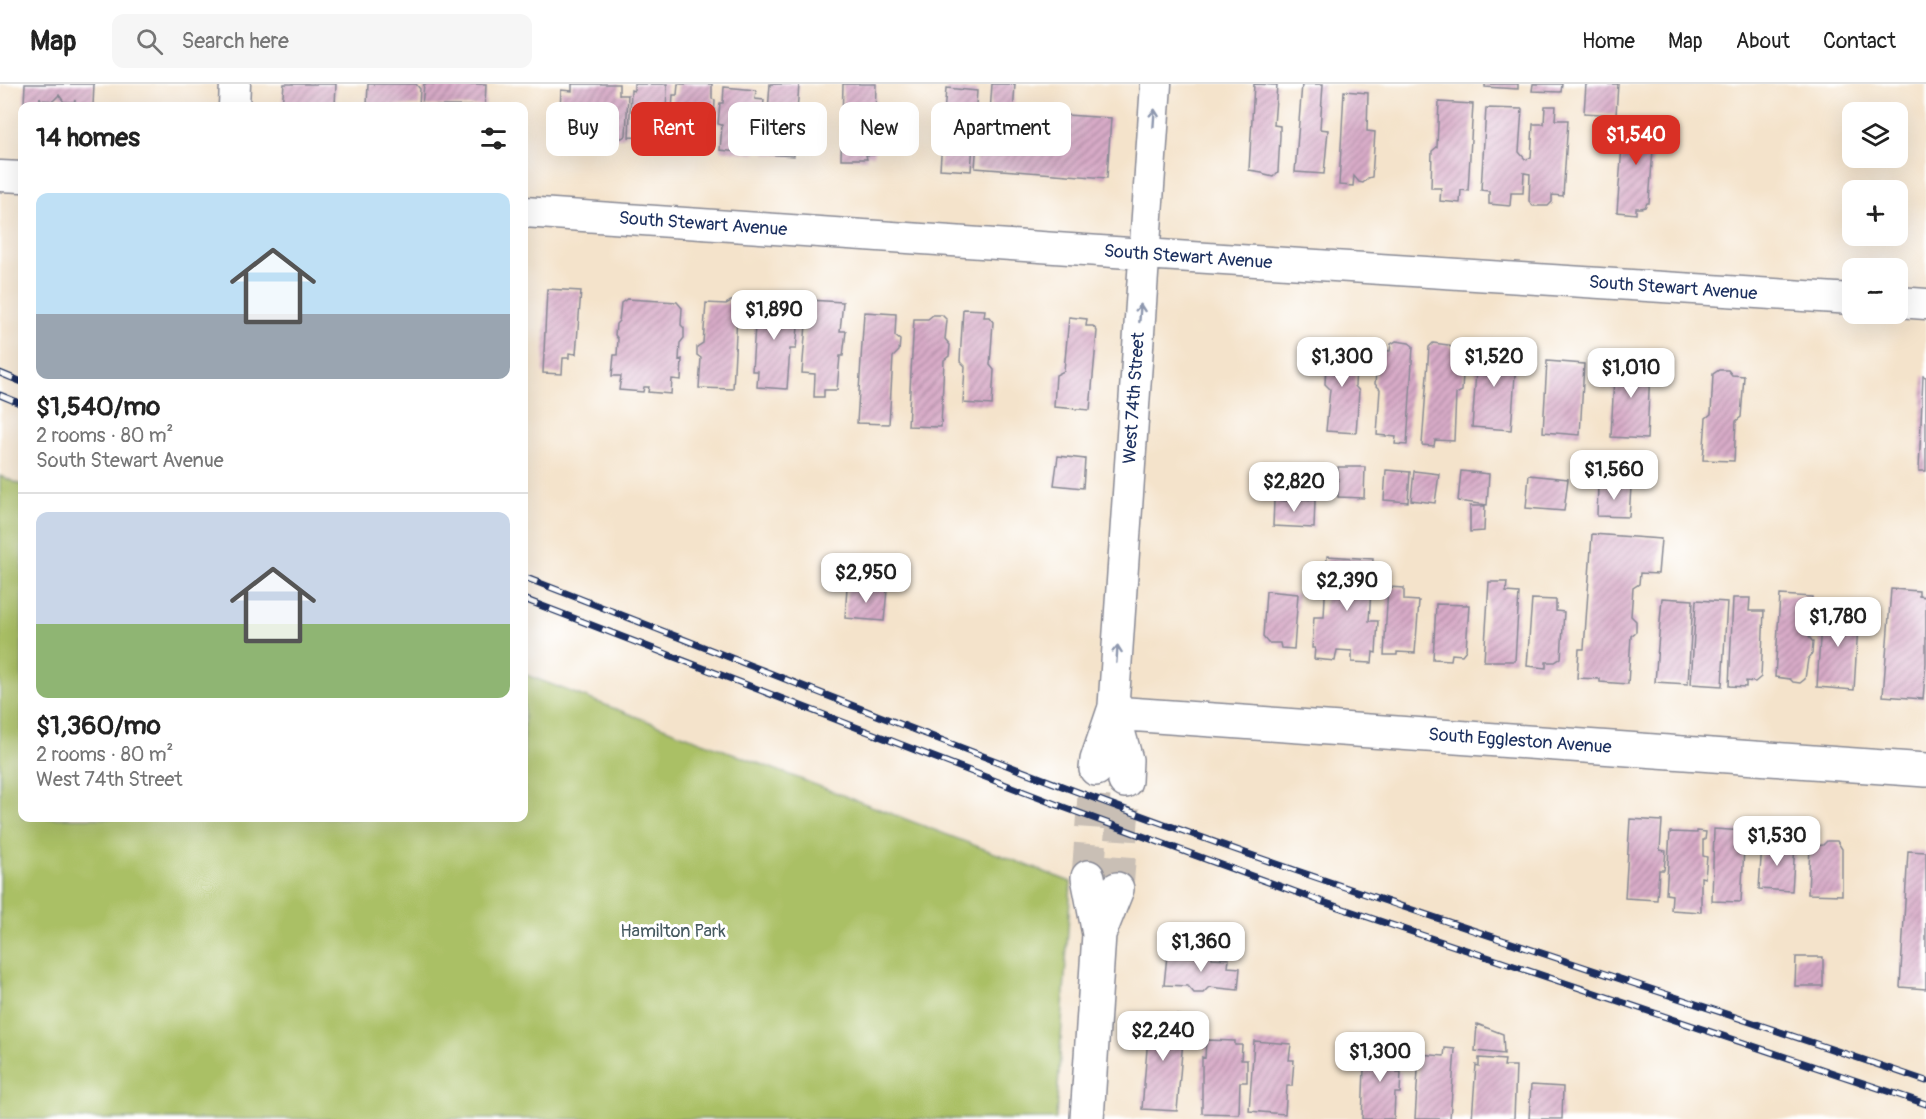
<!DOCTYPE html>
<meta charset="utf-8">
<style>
:root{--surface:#fff;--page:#f6f6f6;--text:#222;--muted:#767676;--line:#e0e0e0;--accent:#d93025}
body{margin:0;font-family:Pangolin,sans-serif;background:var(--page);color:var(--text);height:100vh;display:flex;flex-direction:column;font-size:22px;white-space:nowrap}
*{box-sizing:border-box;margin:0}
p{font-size:20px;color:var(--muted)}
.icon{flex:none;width:33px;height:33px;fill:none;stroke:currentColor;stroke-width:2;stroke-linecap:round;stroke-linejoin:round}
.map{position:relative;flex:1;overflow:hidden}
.drawer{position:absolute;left:18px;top:18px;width:510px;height:720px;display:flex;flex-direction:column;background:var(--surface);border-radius:12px;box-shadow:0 6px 24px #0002}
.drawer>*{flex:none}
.hud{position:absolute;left:546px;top:18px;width:570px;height:54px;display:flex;gap:12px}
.fabs{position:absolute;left:1842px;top:18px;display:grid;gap:12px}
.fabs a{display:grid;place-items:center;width:66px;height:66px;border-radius:12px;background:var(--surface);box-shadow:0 6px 24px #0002;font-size:30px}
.price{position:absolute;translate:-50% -51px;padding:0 14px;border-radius:12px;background:#fff;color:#222;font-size:20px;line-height:39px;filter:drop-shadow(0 2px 3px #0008)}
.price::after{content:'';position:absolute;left:50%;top:36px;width:18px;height:14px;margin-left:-9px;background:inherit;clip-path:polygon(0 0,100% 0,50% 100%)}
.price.current{background:var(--accent);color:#fff}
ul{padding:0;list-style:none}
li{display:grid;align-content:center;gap:12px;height:318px;padding:0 18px}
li+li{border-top:2px solid var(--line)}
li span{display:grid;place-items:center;height:186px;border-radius:12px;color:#555}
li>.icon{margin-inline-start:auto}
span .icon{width:108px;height:108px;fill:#fffc;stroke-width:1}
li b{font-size:26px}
h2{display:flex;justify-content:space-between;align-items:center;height:72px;padding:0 18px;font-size:26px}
.tag{padding:0 21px;border-radius:12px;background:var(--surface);box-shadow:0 6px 24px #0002;font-size:21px;line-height:54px}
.tag.current{background:var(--accent);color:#fff}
header{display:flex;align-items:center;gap:36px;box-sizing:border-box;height:84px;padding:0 30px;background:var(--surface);border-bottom:2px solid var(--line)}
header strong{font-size:28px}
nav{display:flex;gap:33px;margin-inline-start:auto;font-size:21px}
.search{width:420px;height:54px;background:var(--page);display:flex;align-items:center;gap:15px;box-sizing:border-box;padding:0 21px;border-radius:12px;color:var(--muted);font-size:22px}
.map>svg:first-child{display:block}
</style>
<header>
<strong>Map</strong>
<div class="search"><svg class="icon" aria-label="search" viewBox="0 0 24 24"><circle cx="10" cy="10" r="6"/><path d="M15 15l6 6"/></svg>Search here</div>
<nav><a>Home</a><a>Map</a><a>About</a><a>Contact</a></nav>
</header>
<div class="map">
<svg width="1926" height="1035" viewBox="0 0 1926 1035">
<defs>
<pattern id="building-hatch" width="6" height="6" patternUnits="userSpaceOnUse" patternTransform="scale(1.5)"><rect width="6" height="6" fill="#d8abc7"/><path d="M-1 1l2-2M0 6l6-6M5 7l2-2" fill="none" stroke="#ae8ca5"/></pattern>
</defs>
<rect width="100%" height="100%" fill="#fff"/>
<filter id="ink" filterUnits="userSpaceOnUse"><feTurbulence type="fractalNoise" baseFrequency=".0167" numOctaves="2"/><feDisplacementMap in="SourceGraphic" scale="12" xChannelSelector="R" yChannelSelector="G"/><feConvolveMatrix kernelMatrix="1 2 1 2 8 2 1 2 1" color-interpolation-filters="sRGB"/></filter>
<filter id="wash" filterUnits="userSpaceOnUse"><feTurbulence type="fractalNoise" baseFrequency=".008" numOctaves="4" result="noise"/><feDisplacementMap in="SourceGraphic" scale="24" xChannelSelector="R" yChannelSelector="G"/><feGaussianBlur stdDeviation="1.35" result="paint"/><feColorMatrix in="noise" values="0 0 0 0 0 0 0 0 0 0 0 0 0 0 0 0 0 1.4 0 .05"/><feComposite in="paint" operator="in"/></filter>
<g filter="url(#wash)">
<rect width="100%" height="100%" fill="#f4e3cb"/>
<path fill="#aac065" stroke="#627862" stroke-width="1.5" d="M0 392 22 401V734H524V590L1071 798 1056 1035H0Z"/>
<g id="blocks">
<path fill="url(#building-hatch)" d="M25 0H94L93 22H75V16L74 18H64L59 11 53 17 41 16 40 13 39 20 24 19Z
M284 0H336L335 22H282Z
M368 0H416L420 5 419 22H367Z
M424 0H486L485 22H422Z
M572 0H619V11H628L626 51 622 54H614L611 49 576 47 572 51H564L559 46 561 6 572 7Z
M634 0H667L666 36 663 37 662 55 629 53 631 6 634 7Z
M678 0H712V15L715 16 714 37H710L709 65 674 63 675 43H671L673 11H677Z
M770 0H799L794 72 765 70Z
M843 0H876L874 71H866L867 75H841Z
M992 0H1015L1013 31 1036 32V29L1111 34 1107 94 975 84 978 43H989Z
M1254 0 1277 1 1274 41 1280 42V52L1278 88 1273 93 1265 91 1262 88 1249 86Z
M1302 0H1323L1320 45 1328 46 1324 90 1295 88Z
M1485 0H1518V5L1485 3Z
M1533 0H1562L1561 8 1532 7Z
M1586 0H1618L1616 31 1584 29Z
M724 3 756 6 755 15 764 16 762 40 757 39 755 70 720 66 722 41 718 40 720 19H723Z
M946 4 977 7 971 87 940 85Z
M1344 7 1368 9 1367 47 1375 48 1372 93 1368 94 1363 99 1359 98 1354 92 1353 102 1339 101Z
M1439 18 1473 20 1468 107 1461 106 1460 119 1440 117 1441 104H1431L1432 67 1437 63Z
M1545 22H1556L1555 36H1568L1563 112 1552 111V118L1548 122H1533L1529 117 1530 90 1524 89 1523 109H1511L1510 122 1489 120V107L1481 106 1486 24 1522 25 1519 68 1525 75 1531 74 1533 40H1544Z
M1624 36 1655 38 1649 119H1647L1645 123 1641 124H1636V130L1617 128Z
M547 205 581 207 576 270 569 269V274H563L562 290 543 289Z
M757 211 789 213V219L797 230 793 234V242L798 243 796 265H790L787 305 757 303 758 287H752Z
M627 215 677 218 682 224 681 241 684 244V254L680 259 679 276 682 275 681 296 672 295 671 310 648 308 649 303H644L643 308 619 306 621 292H612L614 271H617L618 255 615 251 616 240 619 237 621 219Z
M808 216 843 218 840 247H846L843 272H840L837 306H824V313H814L815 290 802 289Z
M731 217H738L742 222V228L737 232 733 305 699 304 701 274 697 271V263L703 259 706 219 726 220Z
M963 225 985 226 984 233H989L993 238 990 281 994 286 992 321 963 319 965 282 960 277Z
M864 228 896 230 895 252 900 256 899 267 893 273 889 340 857 339Z
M933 231H942L947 236 945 255 950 261 949 272 944 276 941 343 908 342 914 235H928Z
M1069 233 1087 235 1086 242H1093L1097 247 1090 326 1054 323 1056 291 1064 287Z
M1396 257 1409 259 1413 262 1407 361 1395 360 1396 353 1377 351 1380 305 1375 300 1378 266 1390 267 1391 260Z
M1345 258 1354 259 1357 265 1355 302 1359 307 1356 349 1326 347 1330 305 1325 300 1327 262 1339 264Z
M1433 259 1448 261 1453 265 1452 271 1464 272 1462 307 1456 310 1454 357 1435 356 1434 362 1422 361 1429 263Z
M1478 261 1517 264 1511 346 1472 343Z
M1615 273 1644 275 1650 284 1647 355 1611 353Z
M1547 277 1584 280 1580 351 1543 348Z
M1719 286H1728L1732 291 1744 292 1741 333 1736 337 1734 377 1703 376 1706 334 1711 330 1713 290Z
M1923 292 1926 293V387H1919Z
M1058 372 1085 375 1083 404 1054 401Z
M1338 383H1365L1364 414 1338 413Z
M1386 386 1410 388 1408 418 1384 416Z
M1414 387 1439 390 1435 419 1411 416Z
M1461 387 1489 390 1487 421 1458 417Z
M1529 391 1568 395 1564 427 1526 424Z
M1598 401 1631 403 1629 433 1597 432Z
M1286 414 1315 416 1314 444 1273 442 1274 416 1287 417Z
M1470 422H1485L1484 447 1470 448Z
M1592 450 1661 455 1658 490 1640 489 1639 500 1633 504 1631 532 1636 537V548L1631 552 1628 600 1600 598V595L1577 594 1579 565H1584Z
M1327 472 1373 475 1369 537H1378L1376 569 1373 568 1372 579 1352 578V567L1337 566 1335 577 1314 575 1315 564H1312L1314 533H1324Z
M1489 498H1507L1506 508 1519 509 1515 577H1484Z
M847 503 887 506 884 537 845 534Z
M1388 503 1404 504V516L1419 517 1415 569 1397 568V571H1384Z
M1891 505 1919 507V512L1926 513V579L1923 615 1883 612Z
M1266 507 1298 510 1294 565 1281 564 1280 559H1268L1263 553Z
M1780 511 1812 513 1809 553 1813 558 1812 570 1808 575 1805 595 1800 599 1793 598 1790 595 1775 593Z
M1662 514 1693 516 1688 600 1655 598Z
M1733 514H1750L1749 527H1764L1761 593 1755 598 1746 597V603L1729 602Z
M1532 515 1556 516V527L1564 528 1561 574 1555 578H1546V584L1527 582Z
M1696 516 1727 518 1722 602 1691 600Z
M1436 520 1469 521 1466 566 1462 571 1452 570 1451 576 1433 575Z
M1822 522 1859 524 1854 606 1817 603Z
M1630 735 1662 737 1660 766 1666 767 1664 786H1659L1657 816 1625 814Z
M1714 745 1745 747 1741 818 1712 817Z
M1697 747 1706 748 1705 756H1703V772L1707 773 1705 794 1701 793V828L1671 826 1672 811 1666 810 1670 748 1697 749Z
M1827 757H1837L1842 765V811L1808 810 1810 762 1823 761Z
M1762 759 1795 761 1792 807 1759 805Z
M1908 767 1926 768V905L1900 903Z
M1194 867 1212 869V874L1229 875 1228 883 1240 884 1238 906 1209 903 1203 909H1194L1188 902 1164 901 1167 871 1194 873Z
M1796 873H1823V902H1795Z
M1150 929 1185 932 1177 1027 1142 1025Z
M1477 940 1503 950 1504 970 1475 967Z
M1206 956 1235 957V961H1242L1241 976H1247V998H1240L1239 1030 1202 1029V973L1205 974Z
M1254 957 1291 960 1289 976H1294L1292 1002H1287L1285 1030 1249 1027Z
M1365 960 1389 961V972H1398L1397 988H1401L1400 1009H1395L1394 1035H1362Z
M1445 964 1455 965 1450 1035H1415L1419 970 1444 972Z
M1479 974 1505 976 1504 982H1516L1514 1035H1472L1476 981 1479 982Z
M1531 1001 1563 1003 1562 1035H1529Z"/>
</g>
</g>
<g filter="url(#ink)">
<use href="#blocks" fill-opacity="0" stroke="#888994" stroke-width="1.5"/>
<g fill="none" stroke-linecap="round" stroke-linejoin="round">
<path stroke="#c9bfb5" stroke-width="33" stroke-dasharray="33 16" stroke-linecap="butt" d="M1088 793 1096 685
M1117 805 1125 697"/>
<g stroke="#888994" stroke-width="33">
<path id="street" d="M234 22 235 0
M0 92 22 93
M524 128 1144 170 1852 215
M1898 218 1926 220
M1113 629 1156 0"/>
</g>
<g stroke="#888994" stroke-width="36">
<path id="secondary" d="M1113 629 1926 686
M1113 629 1126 676 1125 697
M1096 685 1097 676 1113 629
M1099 850 1117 805
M1087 1035 1099 850 1088 793"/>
</g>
<use href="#street" stroke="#fff" stroke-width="30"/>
<use href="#secondary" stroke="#fff" stroke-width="33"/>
<g stroke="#1b2f5e" stroke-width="7">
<path id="rail" d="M0 289 22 298
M0 311 22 320
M524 493C765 586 1006 685 1251 771 1475 849 1701 920 1926 997
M524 515 1063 723 1323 818 1926 1020"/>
</g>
<use href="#rail" stroke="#fff" stroke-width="4.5" stroke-dasharray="14" stroke-linecap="butt"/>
</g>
<defs><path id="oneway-shaft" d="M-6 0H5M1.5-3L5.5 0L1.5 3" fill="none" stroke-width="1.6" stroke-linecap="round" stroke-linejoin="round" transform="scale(1.5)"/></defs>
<g stroke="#8d97ae">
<use href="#oneway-shaft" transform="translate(1154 34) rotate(-86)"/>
<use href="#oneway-shaft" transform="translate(1140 229) rotate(-86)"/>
<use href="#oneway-shaft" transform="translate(1117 570) rotate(-86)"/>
</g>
</g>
<g text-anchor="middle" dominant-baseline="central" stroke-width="6" stroke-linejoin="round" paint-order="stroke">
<g font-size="18" fill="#1b2f5e" stroke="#fff">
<text transform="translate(703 140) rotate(4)">South Stewart Avenue</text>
<text transform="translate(1188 173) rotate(4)">South Stewart Avenue</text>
<text transform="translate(1673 204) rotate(4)">South Stewart Avenue</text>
<text transform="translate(1134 314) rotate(-86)">West 74th Street</text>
<text transform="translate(1520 657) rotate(4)">South Eggleston Avenue</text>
</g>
<g font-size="18" fill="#465a60" stroke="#fff">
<text x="673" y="847">Hamilton Park</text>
</g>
</g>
</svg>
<div class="fabs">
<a><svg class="icon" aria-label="layers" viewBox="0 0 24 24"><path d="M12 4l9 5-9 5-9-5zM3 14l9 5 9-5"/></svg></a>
<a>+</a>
<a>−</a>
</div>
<b class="price current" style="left:1636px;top:82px">$1,540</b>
<b class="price" style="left:774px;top:257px">$1,890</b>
<b class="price" style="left:1342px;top:304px">$1,300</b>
<b class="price" style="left:1494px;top:304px">$1,520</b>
<b class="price" style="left:1631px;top:315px">$1,010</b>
<b class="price" style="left:1614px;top:417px">$1,560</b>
<b class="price" style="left:1294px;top:429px">$2,820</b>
<b class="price" style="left:866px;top:520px">$2,950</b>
<b class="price" style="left:1347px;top:528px">$2,390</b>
<b class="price" style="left:1838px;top:564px">$1,780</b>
<b class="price" style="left:1777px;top:783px">$1,530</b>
<b class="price" style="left:1201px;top:889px">$1,360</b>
<b class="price" style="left:1163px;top:978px">$2,240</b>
<b class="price" style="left:1380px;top:999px">$1,300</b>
<div class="hud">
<a class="tag">Buy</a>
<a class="tag current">Rent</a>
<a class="tag">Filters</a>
<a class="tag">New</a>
<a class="tag">Apartment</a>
</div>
<section class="drawer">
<h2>14 homes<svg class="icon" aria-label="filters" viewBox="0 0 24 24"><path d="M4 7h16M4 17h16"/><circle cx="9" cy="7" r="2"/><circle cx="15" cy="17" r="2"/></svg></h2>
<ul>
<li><span style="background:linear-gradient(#bfe0f5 65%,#9aa5b1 0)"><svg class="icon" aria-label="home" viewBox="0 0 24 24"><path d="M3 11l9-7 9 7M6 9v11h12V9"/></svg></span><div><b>$1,540/mo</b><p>2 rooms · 80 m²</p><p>South Stewart Avenue</p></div></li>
<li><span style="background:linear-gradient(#c9d6e8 60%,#8fb573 0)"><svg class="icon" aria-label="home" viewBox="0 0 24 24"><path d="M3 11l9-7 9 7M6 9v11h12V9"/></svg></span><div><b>$1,360/mo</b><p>2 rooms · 80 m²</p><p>West 74th Street</p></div></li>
</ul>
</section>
</div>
